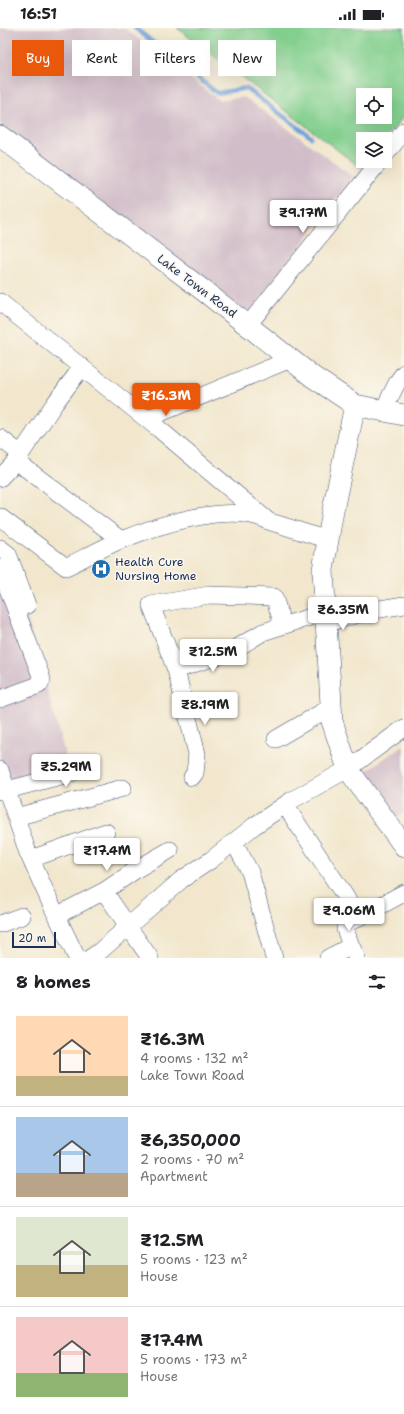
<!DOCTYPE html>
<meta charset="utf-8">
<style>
:root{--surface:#fff;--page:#f6f6f6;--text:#202124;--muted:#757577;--line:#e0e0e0;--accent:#ea580c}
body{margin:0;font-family:"Shantell Sans",sans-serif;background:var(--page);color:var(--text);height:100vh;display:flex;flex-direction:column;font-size:15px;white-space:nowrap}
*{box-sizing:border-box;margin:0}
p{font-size:13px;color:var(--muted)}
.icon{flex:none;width:22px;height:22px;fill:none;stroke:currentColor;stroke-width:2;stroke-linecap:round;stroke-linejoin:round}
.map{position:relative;height:930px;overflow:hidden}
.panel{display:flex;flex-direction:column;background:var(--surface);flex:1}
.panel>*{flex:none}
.hud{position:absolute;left:12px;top:12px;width:380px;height:36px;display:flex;gap:8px}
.buttons{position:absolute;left:356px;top:60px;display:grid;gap:8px}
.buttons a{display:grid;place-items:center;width:36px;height:36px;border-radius:0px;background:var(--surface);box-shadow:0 4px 16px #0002;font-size:20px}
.scale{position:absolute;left:12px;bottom:10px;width:44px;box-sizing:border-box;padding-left:4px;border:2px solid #1b2f5e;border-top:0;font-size:11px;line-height:14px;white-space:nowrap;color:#1b2f5e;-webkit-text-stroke:3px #fbf7ec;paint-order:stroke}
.price{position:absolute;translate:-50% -34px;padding:0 9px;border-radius:4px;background:#fff;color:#222;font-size:13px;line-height:26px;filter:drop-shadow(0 1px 2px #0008)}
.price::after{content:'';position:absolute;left:50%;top:24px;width:12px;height:9px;margin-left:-6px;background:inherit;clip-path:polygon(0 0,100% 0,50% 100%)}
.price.active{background:var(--accent);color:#fff}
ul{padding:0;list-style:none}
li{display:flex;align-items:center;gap:12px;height:100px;padding:0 16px}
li+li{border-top:1px solid var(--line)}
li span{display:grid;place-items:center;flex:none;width:112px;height:80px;border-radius:0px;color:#555}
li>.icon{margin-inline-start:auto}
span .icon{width:48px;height:48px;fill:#fffc;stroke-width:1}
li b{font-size:17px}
h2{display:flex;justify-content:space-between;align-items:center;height:48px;padding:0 16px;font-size:17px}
.tag{padding:0 14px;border-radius:0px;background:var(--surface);box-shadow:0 4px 16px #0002;font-size:14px;line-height:36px}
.tag.active{background:var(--accent);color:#fff}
.status{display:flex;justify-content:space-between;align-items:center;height:28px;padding:0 20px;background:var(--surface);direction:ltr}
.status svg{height:11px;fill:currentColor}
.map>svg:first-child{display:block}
</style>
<div class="status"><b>16:51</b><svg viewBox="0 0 49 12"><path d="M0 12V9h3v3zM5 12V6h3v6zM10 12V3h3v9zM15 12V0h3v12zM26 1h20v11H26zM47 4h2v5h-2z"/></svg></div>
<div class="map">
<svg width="404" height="930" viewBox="0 0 404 930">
<rect width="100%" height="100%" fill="#fbf7ec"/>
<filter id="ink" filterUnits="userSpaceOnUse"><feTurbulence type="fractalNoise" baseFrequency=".025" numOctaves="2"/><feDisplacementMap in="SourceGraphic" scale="8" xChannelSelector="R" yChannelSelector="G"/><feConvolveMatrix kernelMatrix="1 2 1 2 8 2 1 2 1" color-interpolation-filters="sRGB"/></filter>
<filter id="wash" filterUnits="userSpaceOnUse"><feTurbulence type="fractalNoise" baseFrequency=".012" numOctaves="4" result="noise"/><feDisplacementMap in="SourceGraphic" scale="16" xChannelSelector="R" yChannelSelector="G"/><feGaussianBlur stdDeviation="0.9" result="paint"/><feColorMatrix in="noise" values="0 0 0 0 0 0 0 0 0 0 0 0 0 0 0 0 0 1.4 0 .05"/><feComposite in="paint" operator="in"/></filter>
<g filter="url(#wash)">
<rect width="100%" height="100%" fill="#f2e7cd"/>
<path fill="#d1bdc9" d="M0 0H124L219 72 244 69 353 148 248 286 0 97Z
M0 521 9 525 69 741 0 766Z
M404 717V784L394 794 362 746Z"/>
<path fill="#82cf8e" stroke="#4e7f76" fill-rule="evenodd" d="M177 0H404V88L385 111H363V133H367L361 140ZM363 67H385V89H363Z"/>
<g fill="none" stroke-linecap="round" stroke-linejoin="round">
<path stroke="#71a1db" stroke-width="4.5" d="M135 0 217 65 246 60 311 109"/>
</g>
</g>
<g filter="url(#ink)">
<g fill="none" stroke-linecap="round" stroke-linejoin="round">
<g stroke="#3b4b6f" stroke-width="18">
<path id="minor" d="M385 127 404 103
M0 274 159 401 268 493 328 512
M248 297 380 133
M383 383 398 353 404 345
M146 391 291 331
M0 410 21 426
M16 433 121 512
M0 450 16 433 55 375 82 339
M0 489 66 539C84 530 102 520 121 512 158 497 227 475 264 491
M0 520 8 526 27 577
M0 540 41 648 42 652 39 657 0 671
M327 595 368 583 404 577
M283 597 274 569 209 567 151 577 176 642 232 623 263 604 326 584
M176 642 197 726 195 745 192 749
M276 711 331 679
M0 742 28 825 52 878 77 930
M0 763 7 762 72 745
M285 777 345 868 357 889
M16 789 123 760
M234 814 250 844 274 930
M31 831 106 804
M108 869 150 930
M56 888 106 862 137 841 170 822
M0 896 22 888
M351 918 345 901 348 895 404 865
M90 930 99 924 181 852 211 832 254 798 292 772 348 741 404 700
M328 930 351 918 357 930"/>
</g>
<g stroke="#3b4b6f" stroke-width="22">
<path id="tertiary" d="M0 108 204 263 313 349 355 377 404 387
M355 377 333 482 323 542 332 693 348 741 404 818"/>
</g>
<use href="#minor" stroke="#fff" stroke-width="17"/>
<use href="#tertiary" stroke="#fff" stroke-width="21"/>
</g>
</g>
<defs>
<g id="hospital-disc" transform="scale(1)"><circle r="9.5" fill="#1f6fb2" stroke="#fbf7ec"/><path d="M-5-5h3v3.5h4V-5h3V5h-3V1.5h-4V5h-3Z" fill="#fff"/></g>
</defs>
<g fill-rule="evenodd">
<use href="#hospital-disc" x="101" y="541"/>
</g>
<g text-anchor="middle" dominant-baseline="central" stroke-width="3" stroke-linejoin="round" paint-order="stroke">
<g font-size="12" fill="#1b2f5e" stroke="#fbf7ec">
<text transform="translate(197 258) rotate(37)">Lake Town Road</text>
</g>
<g font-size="12" fill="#1b2f5e" stroke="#fbf7ec" text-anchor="start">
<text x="115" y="534">Health Cure<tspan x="115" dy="14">Nursing Home</tspan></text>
</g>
</g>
</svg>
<div class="buttons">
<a><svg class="icon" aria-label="locate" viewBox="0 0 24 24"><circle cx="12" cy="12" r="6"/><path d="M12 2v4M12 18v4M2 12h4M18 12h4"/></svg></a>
<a><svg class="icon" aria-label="layers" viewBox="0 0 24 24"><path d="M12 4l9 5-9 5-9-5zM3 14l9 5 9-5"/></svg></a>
</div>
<div class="scale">20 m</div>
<b class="price" style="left:303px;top:206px">₹9.17M</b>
<b class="price active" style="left:166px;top:389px">₹16.3M</b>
<b class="price" style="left:343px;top:603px">₹6.35M</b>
<b class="price" style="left:213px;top:645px">₹12.5M</b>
<b class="price" style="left:205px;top:698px">₹8.19M</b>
<b class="price" style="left:66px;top:760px">₹5.29M</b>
<b class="price" style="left:107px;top:844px">₹17.4M</b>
<b class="price" style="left:349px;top:904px">₹9.06M</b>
<div class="hud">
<a class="tag active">Buy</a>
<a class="tag">Rent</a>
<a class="tag">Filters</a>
<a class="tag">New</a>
</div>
</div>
<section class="panel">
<h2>8 homes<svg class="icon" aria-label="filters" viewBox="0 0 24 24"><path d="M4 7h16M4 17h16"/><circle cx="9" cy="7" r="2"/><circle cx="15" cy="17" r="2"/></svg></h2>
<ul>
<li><span style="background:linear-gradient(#ffd9b3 75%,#c2b280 0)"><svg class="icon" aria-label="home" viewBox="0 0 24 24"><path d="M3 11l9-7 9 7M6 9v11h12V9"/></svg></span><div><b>₹16.3M</b><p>4 rooms · 132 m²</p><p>Lake Town Road</p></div></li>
<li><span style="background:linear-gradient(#a9c7e8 70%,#b9a48a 0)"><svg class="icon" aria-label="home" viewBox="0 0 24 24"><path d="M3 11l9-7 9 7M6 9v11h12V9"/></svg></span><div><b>₹6,350,000</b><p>2 rooms · 70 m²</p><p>Apartment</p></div></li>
<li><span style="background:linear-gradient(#dfe7d0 60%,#c2b280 0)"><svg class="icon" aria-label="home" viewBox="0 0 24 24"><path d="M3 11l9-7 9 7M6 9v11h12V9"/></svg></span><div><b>₹12.5M</b><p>5 rooms · 123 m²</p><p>House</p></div></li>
<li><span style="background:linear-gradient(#f6c9c9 70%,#8fb573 0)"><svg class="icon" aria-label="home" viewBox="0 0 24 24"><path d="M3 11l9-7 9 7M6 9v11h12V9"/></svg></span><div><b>₹17.4M</b><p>5 rooms · 173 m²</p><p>House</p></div></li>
</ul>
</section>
